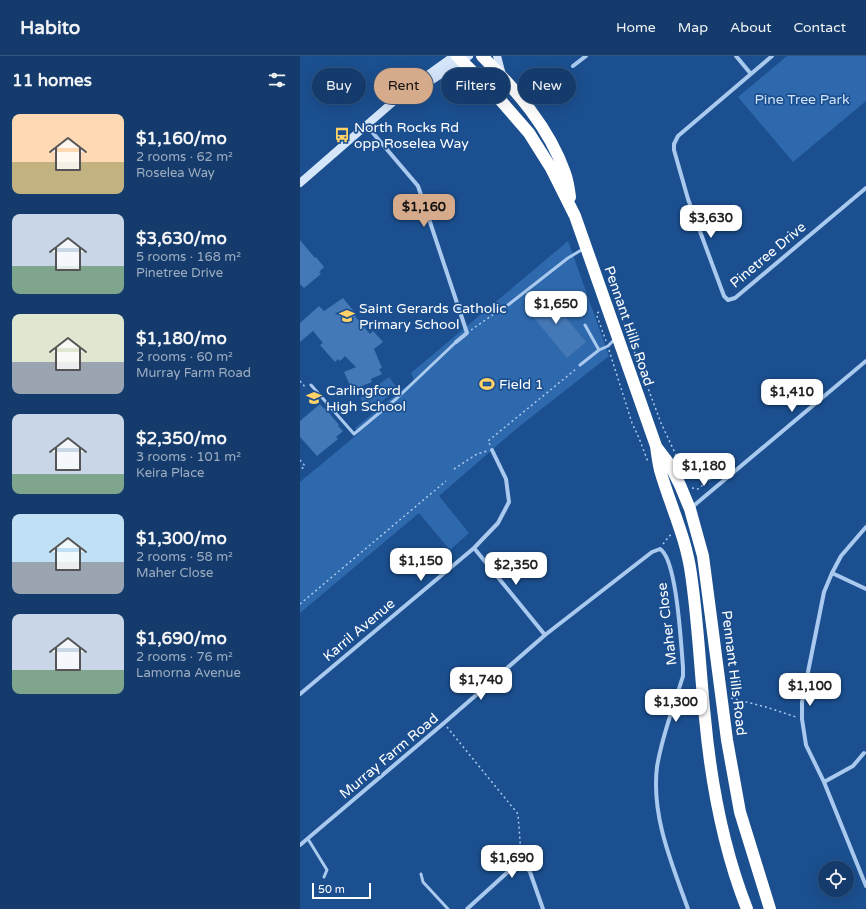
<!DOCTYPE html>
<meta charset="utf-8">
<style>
:root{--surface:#143b6b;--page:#1d4271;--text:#f1f3f6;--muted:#9dadc1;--line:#33557e;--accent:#d6ab8b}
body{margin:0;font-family:"Varela Round",sans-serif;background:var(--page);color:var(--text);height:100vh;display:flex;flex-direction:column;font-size:15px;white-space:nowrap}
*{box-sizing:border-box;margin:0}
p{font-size:13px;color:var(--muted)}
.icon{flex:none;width:22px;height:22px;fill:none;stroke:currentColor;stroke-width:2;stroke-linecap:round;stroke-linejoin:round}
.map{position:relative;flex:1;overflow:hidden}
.details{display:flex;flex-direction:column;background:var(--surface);width:300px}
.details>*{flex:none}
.top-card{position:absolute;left:12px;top:12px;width:380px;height:36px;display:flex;gap:8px}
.buttons{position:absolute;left:518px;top:805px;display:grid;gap:8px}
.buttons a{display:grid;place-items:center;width:36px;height:36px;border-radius:50%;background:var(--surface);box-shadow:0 4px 16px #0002,0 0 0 1px var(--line);font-size:20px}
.scale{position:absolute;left:12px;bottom:10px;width:59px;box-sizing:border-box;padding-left:4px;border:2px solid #fff;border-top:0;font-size:11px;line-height:14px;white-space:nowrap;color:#fff;-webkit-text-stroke:3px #1b4f8f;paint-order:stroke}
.price{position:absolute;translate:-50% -34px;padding:0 9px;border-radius:8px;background:#fff;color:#222;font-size:13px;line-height:26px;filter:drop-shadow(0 1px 2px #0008)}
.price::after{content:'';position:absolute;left:50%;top:24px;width:12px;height:9px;margin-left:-6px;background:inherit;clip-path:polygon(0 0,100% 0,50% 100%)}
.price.active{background:var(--accent);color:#111}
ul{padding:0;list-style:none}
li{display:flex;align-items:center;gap:12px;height:100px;padding:0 12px}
li span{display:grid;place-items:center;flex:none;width:112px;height:80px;border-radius:8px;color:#555}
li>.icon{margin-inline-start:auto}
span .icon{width:48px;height:48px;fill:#fffc;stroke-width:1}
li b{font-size:17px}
h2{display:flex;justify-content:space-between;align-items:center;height:48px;padding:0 12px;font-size:17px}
.pill{padding:0 14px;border-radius:18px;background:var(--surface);box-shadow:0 4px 16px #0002,0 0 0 1px var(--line);font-size:14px;line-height:36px}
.pill.active{background:var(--accent);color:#111}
header{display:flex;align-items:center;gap:24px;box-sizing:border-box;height:56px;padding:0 20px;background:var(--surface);border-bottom:1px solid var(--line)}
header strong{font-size:19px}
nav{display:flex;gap:22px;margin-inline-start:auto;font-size:14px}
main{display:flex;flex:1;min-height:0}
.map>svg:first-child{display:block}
</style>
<header>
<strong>Habito</strong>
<nav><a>Home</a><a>Map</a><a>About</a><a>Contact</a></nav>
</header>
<main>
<section class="details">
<h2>11 homes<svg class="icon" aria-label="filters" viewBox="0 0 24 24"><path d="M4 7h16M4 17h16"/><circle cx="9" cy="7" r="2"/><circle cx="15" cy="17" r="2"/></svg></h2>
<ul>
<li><span style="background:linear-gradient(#ffd9b3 60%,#c2b280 0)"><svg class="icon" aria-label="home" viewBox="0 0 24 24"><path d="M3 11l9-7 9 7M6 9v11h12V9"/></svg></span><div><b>$1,160/mo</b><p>2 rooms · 62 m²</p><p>Roselea Way</p></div></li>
<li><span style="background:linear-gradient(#c9d6e8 65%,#7fa58c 0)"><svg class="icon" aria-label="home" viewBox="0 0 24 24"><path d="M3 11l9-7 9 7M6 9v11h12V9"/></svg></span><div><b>$3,630/mo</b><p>5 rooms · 168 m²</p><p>Pinetree Drive</p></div></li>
<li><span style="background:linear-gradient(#dfe7d0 60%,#9aa5b1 0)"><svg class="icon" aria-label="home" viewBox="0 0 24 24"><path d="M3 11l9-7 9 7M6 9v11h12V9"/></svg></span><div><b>$1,180/mo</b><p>2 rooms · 60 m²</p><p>Murray Farm Road</p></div></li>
<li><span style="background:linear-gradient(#c9d6e8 75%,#7fa58c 0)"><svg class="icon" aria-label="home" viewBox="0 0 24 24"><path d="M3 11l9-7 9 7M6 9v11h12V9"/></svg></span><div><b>$2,350/mo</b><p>3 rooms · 101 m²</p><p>Keira Place</p></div></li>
<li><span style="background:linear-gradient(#bfe0f5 60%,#9aa5b1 0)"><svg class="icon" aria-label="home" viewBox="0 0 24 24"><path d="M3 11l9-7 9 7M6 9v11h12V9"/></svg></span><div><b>$1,300/mo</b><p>2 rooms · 58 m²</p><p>Maher Close</p></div></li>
<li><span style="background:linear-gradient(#c9d6e8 70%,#7fa58c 0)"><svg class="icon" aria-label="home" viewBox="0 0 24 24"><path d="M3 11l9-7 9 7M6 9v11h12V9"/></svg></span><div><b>$1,690/mo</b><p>2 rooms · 76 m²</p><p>Lamorna Avenue</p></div></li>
</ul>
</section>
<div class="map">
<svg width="566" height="853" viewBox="0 0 566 853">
<rect width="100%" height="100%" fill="#1b4f8f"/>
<path fill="#2e69ad" d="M487 0H566V45L493 106 438 41Z
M268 185 309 300 216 373 139 440 169 477 150 494 119 457 0 557V426L59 377 55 372 114 324 111 317Z
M89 321 98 333 69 355 60 342Z"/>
<path fill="#4478b7" d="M0 184 15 202 16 201 24 211 19 216 21 218 4 232 0 228Z
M245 236 286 286 267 302 226 252Z
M43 242 56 258 55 260 70 278 73 275 83 286 74 293 82 312 79 313 82 318 71 323 72 326 52 334 44 316 56 311 45 300 40 305 38 303 35 306 20 289 23 287 13 275 0 286V267L19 250 24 255Z
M20 348 24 353 25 352 39 369 38 370 43 375 36 381 38 383 17 400 0 381V365Z"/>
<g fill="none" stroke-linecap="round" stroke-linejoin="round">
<path stroke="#a9c9ee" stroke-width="1.5" stroke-dasharray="2 3" stroke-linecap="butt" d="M317 249 361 367 376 399
M299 256 297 257V260L306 285
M171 274 204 251
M309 294 332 367 339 382 348 406
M0 325 5 331
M190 389 188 385 276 313
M0 404 5 410 0 414
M154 413 177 398 187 395
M392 432 398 433 416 418 421 419
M363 488 372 477
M0 548 146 425
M431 642 466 651 496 661
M147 671 218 758 221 798"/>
<path stroke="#a9c9ee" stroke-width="3" d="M208 249 268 202 283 193
M285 269 299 294
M280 309 299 294 308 290 315 283
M11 329 54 378 96 343 156 286
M8 783 27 814 24 821
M121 818 123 826 148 853"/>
<path stroke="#a9c9ee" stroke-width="4" d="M436 0 451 18
M472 0 378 80 374 88V94L388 143 424 240 428 244 435 242 566 132
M273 10 286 0
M67 70 118 130 167 277 156 286
M391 452 566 305
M174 492 245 579
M532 517 566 533
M0 638 174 492 198 467 209 446 206 423 192 394
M524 726 553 710 564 697
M0 789 144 667 245 579 352 496 360 493C377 503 381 589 383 611V620C374 650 362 679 357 711 351 760 372 808 388 853
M566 830 524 726 506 689 502 663V646L524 536 532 517 541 500 566 471
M167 853 221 804 230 816 243 853"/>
<path stroke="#d6e6fa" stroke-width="8" d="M197 0 202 19
M103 43 169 0
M0 127 108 33 154 0"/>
<path stroke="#fff" stroke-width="12" d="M157 0 196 39 229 77 251 112 275 160 356 390C357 398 358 406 360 414 370 449 386 481 391 518 398 565 400 614 405 662 411 727 423 792 447 853
M182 0C216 34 249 71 265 117 268 125 269 133 270 141
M357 392 370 409 380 429 390 453 403 500 427 684 440 756 470 853"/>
</g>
<defs>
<g id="bus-bare" transform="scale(1.2)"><path d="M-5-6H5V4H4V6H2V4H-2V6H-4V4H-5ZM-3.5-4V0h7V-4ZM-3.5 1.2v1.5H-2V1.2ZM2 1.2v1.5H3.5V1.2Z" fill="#ffd166" stroke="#1b4f8f" stroke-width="2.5" paint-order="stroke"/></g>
<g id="school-bare" transform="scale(1.2)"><path d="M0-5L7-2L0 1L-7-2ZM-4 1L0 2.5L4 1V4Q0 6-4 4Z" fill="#ffd166" stroke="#1b4f8f" stroke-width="2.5" paint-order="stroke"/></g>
<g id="stadium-bare" transform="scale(1.2)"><path d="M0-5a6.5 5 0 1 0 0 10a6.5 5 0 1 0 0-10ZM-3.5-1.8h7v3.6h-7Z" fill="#ffd166" stroke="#1b4f8f" stroke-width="2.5" paint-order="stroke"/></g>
</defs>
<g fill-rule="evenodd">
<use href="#bus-bare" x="42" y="79"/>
<use href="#school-bare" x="47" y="260"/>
<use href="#stadium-bare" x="187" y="328"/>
<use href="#school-bare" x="14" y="342"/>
</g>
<g text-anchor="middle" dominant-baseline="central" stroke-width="3.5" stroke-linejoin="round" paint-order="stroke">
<g font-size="14" fill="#cfe3fa" stroke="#1b4f8f">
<text x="502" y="43">Pine Tree Park</text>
</g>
<g font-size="14" fill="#fff" stroke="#1b4f8f" text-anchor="start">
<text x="54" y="71">North Rocks Rd<tspan x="54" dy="16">opp Roselea Way</tspan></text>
<text x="59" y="252">Saint Gerards Catholic<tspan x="59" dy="16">Primary School</tspan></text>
<text x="199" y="328">Field 1</text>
<text x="26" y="334">Carlingford<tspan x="26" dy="16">High School</tspan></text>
</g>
<g font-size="14" fill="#fff" stroke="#1b4f8f">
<text transform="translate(468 199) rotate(-40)">Pinetree Drive</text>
<text transform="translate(329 270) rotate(71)">Pennant Hills Road</text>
<text transform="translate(367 568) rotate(-97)">Maher Close</text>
<text transform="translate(59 574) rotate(-40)">Karril Avenue</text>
<text transform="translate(434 617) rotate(83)">Pennant Hills Road</text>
<text transform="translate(89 700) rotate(-40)">Murray Farm Road</text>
</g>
</g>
</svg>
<div class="buttons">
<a><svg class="icon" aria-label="locate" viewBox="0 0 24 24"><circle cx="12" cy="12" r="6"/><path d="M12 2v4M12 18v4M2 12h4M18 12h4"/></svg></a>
</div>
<div class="scale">50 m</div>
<b class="price active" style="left:124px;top:172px">$1,160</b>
<b class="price" style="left:411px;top:183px">$3,630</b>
<b class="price" style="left:256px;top:269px">$1,650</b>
<b class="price" style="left:492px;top:357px">$1,410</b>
<b class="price" style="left:404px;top:431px">$1,180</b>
<b class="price" style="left:121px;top:526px">$1,150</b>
<b class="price" style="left:216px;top:530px">$2,350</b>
<b class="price" style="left:181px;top:645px">$1,740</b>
<b class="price" style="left:510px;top:651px">$1,100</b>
<b class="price" style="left:376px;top:667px">$1,300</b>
<b class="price" style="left:212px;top:823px">$1,690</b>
<div class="top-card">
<a class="pill">Buy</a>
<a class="pill active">Rent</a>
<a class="pill">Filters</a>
<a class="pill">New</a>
</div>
</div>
</main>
